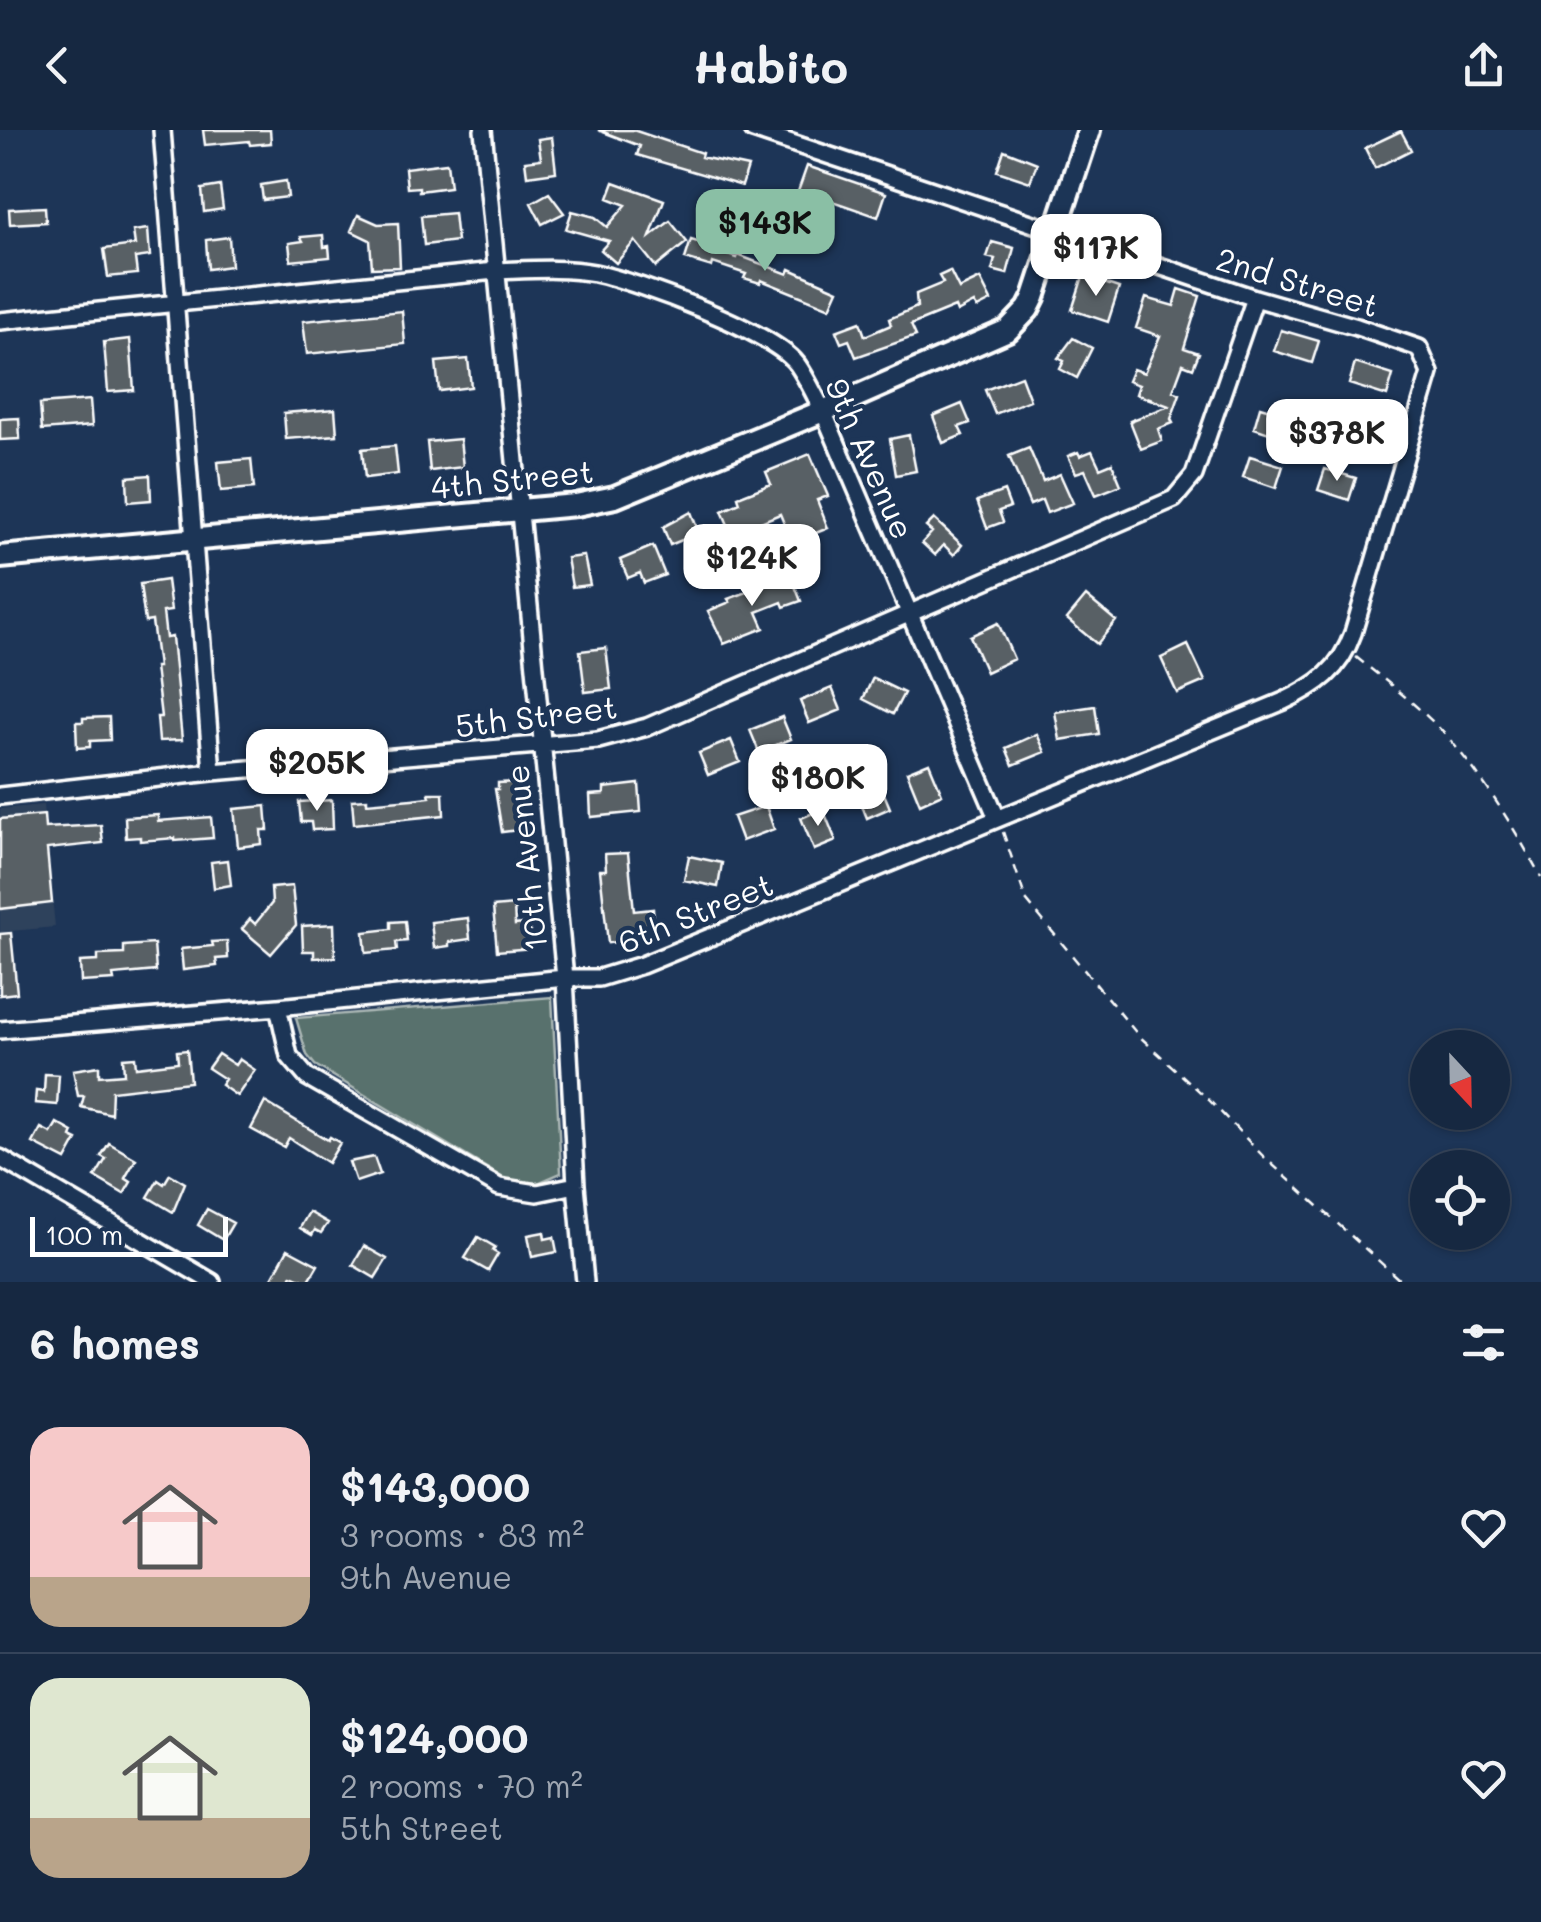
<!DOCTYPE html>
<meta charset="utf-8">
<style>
:root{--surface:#162841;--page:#23344c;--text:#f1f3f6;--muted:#9ea6b1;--line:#35445a;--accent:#8abfa5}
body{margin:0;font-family:Mali,sans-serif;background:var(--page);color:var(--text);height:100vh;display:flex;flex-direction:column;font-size:38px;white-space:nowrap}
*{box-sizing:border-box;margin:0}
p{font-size:32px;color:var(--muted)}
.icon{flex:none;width:55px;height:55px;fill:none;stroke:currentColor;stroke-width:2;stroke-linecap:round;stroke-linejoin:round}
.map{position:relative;height:1152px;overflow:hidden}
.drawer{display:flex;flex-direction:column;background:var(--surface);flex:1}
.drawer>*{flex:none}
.needle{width:65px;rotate:158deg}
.buttons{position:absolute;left:1410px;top:900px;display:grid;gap:20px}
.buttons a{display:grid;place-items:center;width:100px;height:100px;border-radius:50%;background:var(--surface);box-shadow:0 2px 8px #0004,0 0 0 2px var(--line);font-size:50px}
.scale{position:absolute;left:30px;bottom:25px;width:198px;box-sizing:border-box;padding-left:10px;border:5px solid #fff;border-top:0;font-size:28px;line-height:35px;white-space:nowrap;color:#fff;-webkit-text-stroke:8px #1d3557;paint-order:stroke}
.price{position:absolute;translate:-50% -85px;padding:0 22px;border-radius:20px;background:#fff;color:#222;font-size:32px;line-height:65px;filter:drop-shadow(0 2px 5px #0008)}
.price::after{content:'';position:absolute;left:50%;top:60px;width:30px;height:22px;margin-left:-15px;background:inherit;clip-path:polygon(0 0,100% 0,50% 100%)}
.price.selected{background:var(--accent);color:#111}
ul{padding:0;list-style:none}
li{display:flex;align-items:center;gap:30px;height:250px;padding:0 30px}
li+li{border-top:2px solid var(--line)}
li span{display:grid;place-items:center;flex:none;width:280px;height:200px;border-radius:30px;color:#555}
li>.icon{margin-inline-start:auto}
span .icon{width:120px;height:120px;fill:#fffc;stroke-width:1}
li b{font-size:42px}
h2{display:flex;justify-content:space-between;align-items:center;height:120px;padding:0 30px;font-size:42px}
header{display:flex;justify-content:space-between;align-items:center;height:130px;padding:0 30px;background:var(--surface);font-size:45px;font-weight:700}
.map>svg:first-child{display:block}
</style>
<header><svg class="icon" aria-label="back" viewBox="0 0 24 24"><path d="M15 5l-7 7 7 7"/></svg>Habito<svg class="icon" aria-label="share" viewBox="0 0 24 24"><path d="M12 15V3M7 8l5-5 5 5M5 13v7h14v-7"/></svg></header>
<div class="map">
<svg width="1541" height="1152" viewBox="0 0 1541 1152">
<rect width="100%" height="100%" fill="#1d3557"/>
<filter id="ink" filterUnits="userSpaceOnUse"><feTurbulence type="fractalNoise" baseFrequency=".01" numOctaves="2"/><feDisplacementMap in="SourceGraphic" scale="20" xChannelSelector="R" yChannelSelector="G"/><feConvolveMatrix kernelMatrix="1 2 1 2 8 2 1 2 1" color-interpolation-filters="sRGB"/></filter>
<g filter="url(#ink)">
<path fill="#2f425b" d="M43 675 55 797 0 802V679Z"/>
<path fill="#59716d" stroke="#acb8b6" stroke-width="2.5" d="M552 867 561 1043 538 1053 505 1049 315 935 307 925 296 888Z"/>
<path fill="#596065" stroke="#fff" stroke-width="2.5" d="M203 0H270L271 13 250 15 249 11 205 15Z
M598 0H633L702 23 701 27 748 37 742 56 637 25 640 16Z
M1401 1 1411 20 1375 38 1365 18Z
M552 7 556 42 527 46 525 31 541 29 538 9Z
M1004 20 1037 33 1030 52 997 41Z
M447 33 450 57 419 61V57L407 58 405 38Z
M807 36 886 63 878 87 818 66 806 99 787 93Z
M286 51 288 67 263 70 261 55Z
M614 52 664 70 650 107 670 91 687 112 656 137 635 111 616 133 601 120 609 111 566 99 572 81 595 87 607 97 626 75 608 68Z
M220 56 223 79 204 82 202 59Z
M549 63 564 83 542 94 531 73Z
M45 77 46 92 10 94 9 79Z
M454 83 457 111 424 115 421 86Z
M358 85 378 94 398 93 400 137 372 138 370 110 351 101Z
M148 99 150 126 135 128 137 144 108 147 104 119 135 115 133 101Z
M323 105 324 117 329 116 330 127 291 131 289 113 303 111 301 107Z
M229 107 231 136 208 139 206 110Z
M691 110 708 115 707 119 737 128 738 125 788 144 790 139 838 160 830 178 761 150 760 153 744 148 746 144 713 133 712 137 685 129Z
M992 112 1014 118 1007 144 992 140 995 129 987 127Z
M950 141 959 159 980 149 991 171 977 178 974 173 957 182 955 177 911 195 916 206 856 227 849 210 841 213 836 201 860 192 865 206 891 195 889 189 917 177 916 164 943 153 939 146Z
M1083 146 1119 158 1108 192 1072 180Z
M1179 159 1200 166 1184 218 1199 223 1193 238 1183 234 1173 261 1180 264 1171 289 1173 293 1158 299 1162 311 1141 319 1130 291 1169 276 1136 264 1139 255 1128 251 1133 239 1144 243 1160 206 1136 198 1146 168 1174 176Z
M402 181 405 214 307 224 303 191Z
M1281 200 1319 211 1312 233 1274 221Z
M1073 208 1092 218 1077 248 1060 239 1064 231 1058 228Z
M130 209 134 260 108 262 104 212Z
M468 229 471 257 439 261 436 232Z
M1355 233 1393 245 1387 266 1349 254Z
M1021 246 1030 270 995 284 985 260Z
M90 270 92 296 42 300 40 274Z
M962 274 970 293 959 297 963 305 943 313 933 286Z
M1260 277 1281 283 1275 305 1254 298Z
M335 279 337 305 286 309 284 283Z
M1355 281 1376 288 1363 326 1342 318Z
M19 288 20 309 0 310V289Z
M909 305 916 341 896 345 890 309Z
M460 309 463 337 430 341 427 312Z
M395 316 398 344 365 348 362 319Z
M1029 318 1043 351 1060 344 1073 373 1047 383 1042 370 1030 375 1009 326Z
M1092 321 1100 338 1112 333 1121 355 1096 365 1085 340 1076 343 1068 326 1078 322 1080 326Z
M810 324 828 366 817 370 828 398 792 413 780 384 732 404 722 381 740 373 738 367 771 354 766 342Z
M1250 326 1283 336 1276 358 1243 347Z
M251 329 254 358 221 361 218 332Z
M1325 339 1356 348 1349 370 1318 360Z
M150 345 151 370 128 372 127 347Z
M1004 361 1010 377 999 381 1003 392 987 398 977 371Z
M691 382 699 403 670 415 663 397Z
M934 389 962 415 954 425 944 415 935 425 922 413 932 402 926 397Z
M653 416 665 445 644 453 640 443 628 448 620 430Z
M584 426 590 455 572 457 567 428Z
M791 446 801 471 784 477 782 472 757 482 764 498 724 514 708 481 730 472 728 469Z
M167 450 171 481 163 482 166 508 172 507 182 610 159 611 157 587H161L155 537H158L152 491 145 492 140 454Z
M1086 466 1116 491 1097 514 1067 489Z
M998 493 1014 529 986 542 970 506Z
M1188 515 1205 551 1177 563 1161 528Z
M606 518 611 559 585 562 580 521Z
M873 548 904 563 893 584 863 569Z
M832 558 841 580 809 593 800 571Z
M1095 576 1099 604 1060 610 1055 582Z
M109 587 110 610 90 611V617L77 618 76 592H83V588Z
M782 587 791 609 759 622 750 600Z
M1037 604 1045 622 1013 635 1006 618Z
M731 610 740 632 708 645 699 623Z
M929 633 942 664 920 674 907 642Z
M877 647 890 678 867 688 854 656Z
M516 652 519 700 502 702 495 659H498V653Z
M639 654 641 682 591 687 590 665 604 664V658Z
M429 663H443L444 685 354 694 352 670 367 669V673L412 669 430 667Z
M332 670 333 699 312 700 311 692H301L299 672Z
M266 676 268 700H261L262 714 238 717 234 679Z
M766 676 774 699 742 711 733 687Z
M823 679 836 711 814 720 801 688Z
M44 685 45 698 101 695 103 713 47 719 52 773 0 779V689Z
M158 685V691L211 687 213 708 175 711V708L140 711V707L126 708 125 687Z
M628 723 634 781 653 779 655 800 634 802 635 810 608 813 600 740H606L605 724Z
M689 726 722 733 718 757 684 750Z
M228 730 231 755 214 758 211 732Z
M292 756 296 795 271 824 242 799 250 789 255 794 272 773 271 758Z
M514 775 515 795 529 793 532 818 497 821 493 777Z
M468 788 470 809 449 812V816L434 818 431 792Z
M405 791 407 811 396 812 397 820 366 823 364 802 391 799V792Z
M334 794 335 827 314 828V821H303L302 796Z
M11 803 17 863 0 865V804Z
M227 811 228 828 216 829 217 836 183 840 181 819 213 816 212 812Z
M154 814 156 841 113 845 114 850 81 852 80 832 98 831V825L124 824V816Z
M187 920 190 952 112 961 111 984 81 977 84 966H78L73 940 99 936V946L124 944 123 928 135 927 136 937 178 932 177 921Z
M218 924 235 935 239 929 255 940 237 966 221 955 225 949 208 938Z
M45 944 59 945 57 975 35 973 36 961 44 962Z
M265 972 328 1010 330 1007 340 1013 328 1033 289 1008 284 1017 251 999Z
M57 993 73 1002 71 1007 77 1010 66 1030 33 1013 41 998 51 1003Z
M109 1013 136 1029 125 1048 131 1052 124 1064 95 1047 106 1029 101 1026Z
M374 1027 380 1044 356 1052 349 1032Z
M170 1044 185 1053 173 1082 148 1067 158 1050 164 1054Z
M207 1079 233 1093 223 1110 198 1095Z
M309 1082 328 1093 321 1103 315 1100 312 1105 300 1098Z
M544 1102 545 1109 554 1107 557 1122 532 1127 528 1105Z
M478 1107 495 1117 493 1121 498 1124 488 1141 465 1128Z
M364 1116 387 1129 375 1148 353 1135Z
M288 1119 318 1135 308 1152 292 1145 288 1152H270Z"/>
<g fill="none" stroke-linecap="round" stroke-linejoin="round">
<g stroke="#fff" stroke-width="22">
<path id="minor" d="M162 0 212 642
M483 0 565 848 576 1055 585 1152
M0 191 495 141C528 140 563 137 595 143 638 152 772 201 797 234 807 248 815 266 823 281L997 688
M0 666 212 642 598 610 647 597 1174 369 1194 345 1255 168
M278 877 289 926 307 947 499 1057 537 1063 576 1055
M0 900 278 877 565 848H599L642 835 1284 571C1318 555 1340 540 1353 503L1430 243 1419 218 1357 197 1255 168 753 0
M0 1028 212 1152"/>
</g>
<g stroke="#fff" stroke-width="28">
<path id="tertiary" d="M0 427 576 375 615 367 823 281 1008 200 1028 179 1034 167 1089 0"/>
</g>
<path stroke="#fff" stroke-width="2.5" stroke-dasharray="10 8" stroke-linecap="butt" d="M1356 527C1392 556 1431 585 1460 622 1491 660 1517 703 1541 747
M1003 702 1026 770 1139 906 1209 970 1263 1026 1402 1152"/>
<use href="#minor" stroke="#1d3557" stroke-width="15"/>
<use href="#tertiary" stroke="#1d3557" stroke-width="20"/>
</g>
</g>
<g text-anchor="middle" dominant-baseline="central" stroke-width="9" stroke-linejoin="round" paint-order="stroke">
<g font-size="32" fill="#fff" stroke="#1d3557">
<text transform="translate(1298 151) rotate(17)">2nd Street</text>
<text transform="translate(871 328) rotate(66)">9th Avenue</text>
<text transform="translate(512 348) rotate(-6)">4th Street</text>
<text transform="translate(536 585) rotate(-7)">5th Street</text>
<text transform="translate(525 728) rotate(-96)">10th Avenue</text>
<text transform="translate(695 782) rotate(-22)">6th Street</text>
</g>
</g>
</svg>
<div class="buttons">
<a><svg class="needle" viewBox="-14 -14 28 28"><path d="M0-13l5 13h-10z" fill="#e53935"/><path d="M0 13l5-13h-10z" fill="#9ea6b1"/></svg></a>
<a><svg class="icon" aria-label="locate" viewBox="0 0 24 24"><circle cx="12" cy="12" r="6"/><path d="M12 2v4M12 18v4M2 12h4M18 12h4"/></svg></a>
</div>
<div class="scale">100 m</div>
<b class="price selected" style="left:765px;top:144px">$143K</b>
<b class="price" style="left:1096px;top:169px">$117K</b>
<b class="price" style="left:1337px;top:354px">$378K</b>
<b class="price" style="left:752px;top:479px">$124K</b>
<b class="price" style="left:317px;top:684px">$205K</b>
<b class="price" style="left:818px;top:699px">$180K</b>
</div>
<section class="drawer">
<h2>6 homes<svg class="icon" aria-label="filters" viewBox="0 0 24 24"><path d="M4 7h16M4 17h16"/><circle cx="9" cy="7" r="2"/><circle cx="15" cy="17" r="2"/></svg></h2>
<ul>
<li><span style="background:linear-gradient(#f6c9c9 75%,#b9a48a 0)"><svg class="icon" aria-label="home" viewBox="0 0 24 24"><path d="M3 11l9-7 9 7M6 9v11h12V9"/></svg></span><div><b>$143,000</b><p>3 rooms · 83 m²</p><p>9th Avenue</p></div><svg class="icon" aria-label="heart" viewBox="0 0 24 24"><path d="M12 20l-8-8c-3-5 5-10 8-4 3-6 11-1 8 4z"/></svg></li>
<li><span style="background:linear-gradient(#dfe7d0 70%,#b9a48a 0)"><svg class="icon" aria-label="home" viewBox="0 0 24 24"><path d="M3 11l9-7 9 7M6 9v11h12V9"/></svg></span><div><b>$124,000</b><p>2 rooms · 70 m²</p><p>5th Street</p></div><svg class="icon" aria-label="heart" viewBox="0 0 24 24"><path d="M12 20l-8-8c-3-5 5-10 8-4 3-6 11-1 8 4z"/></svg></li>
</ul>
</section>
